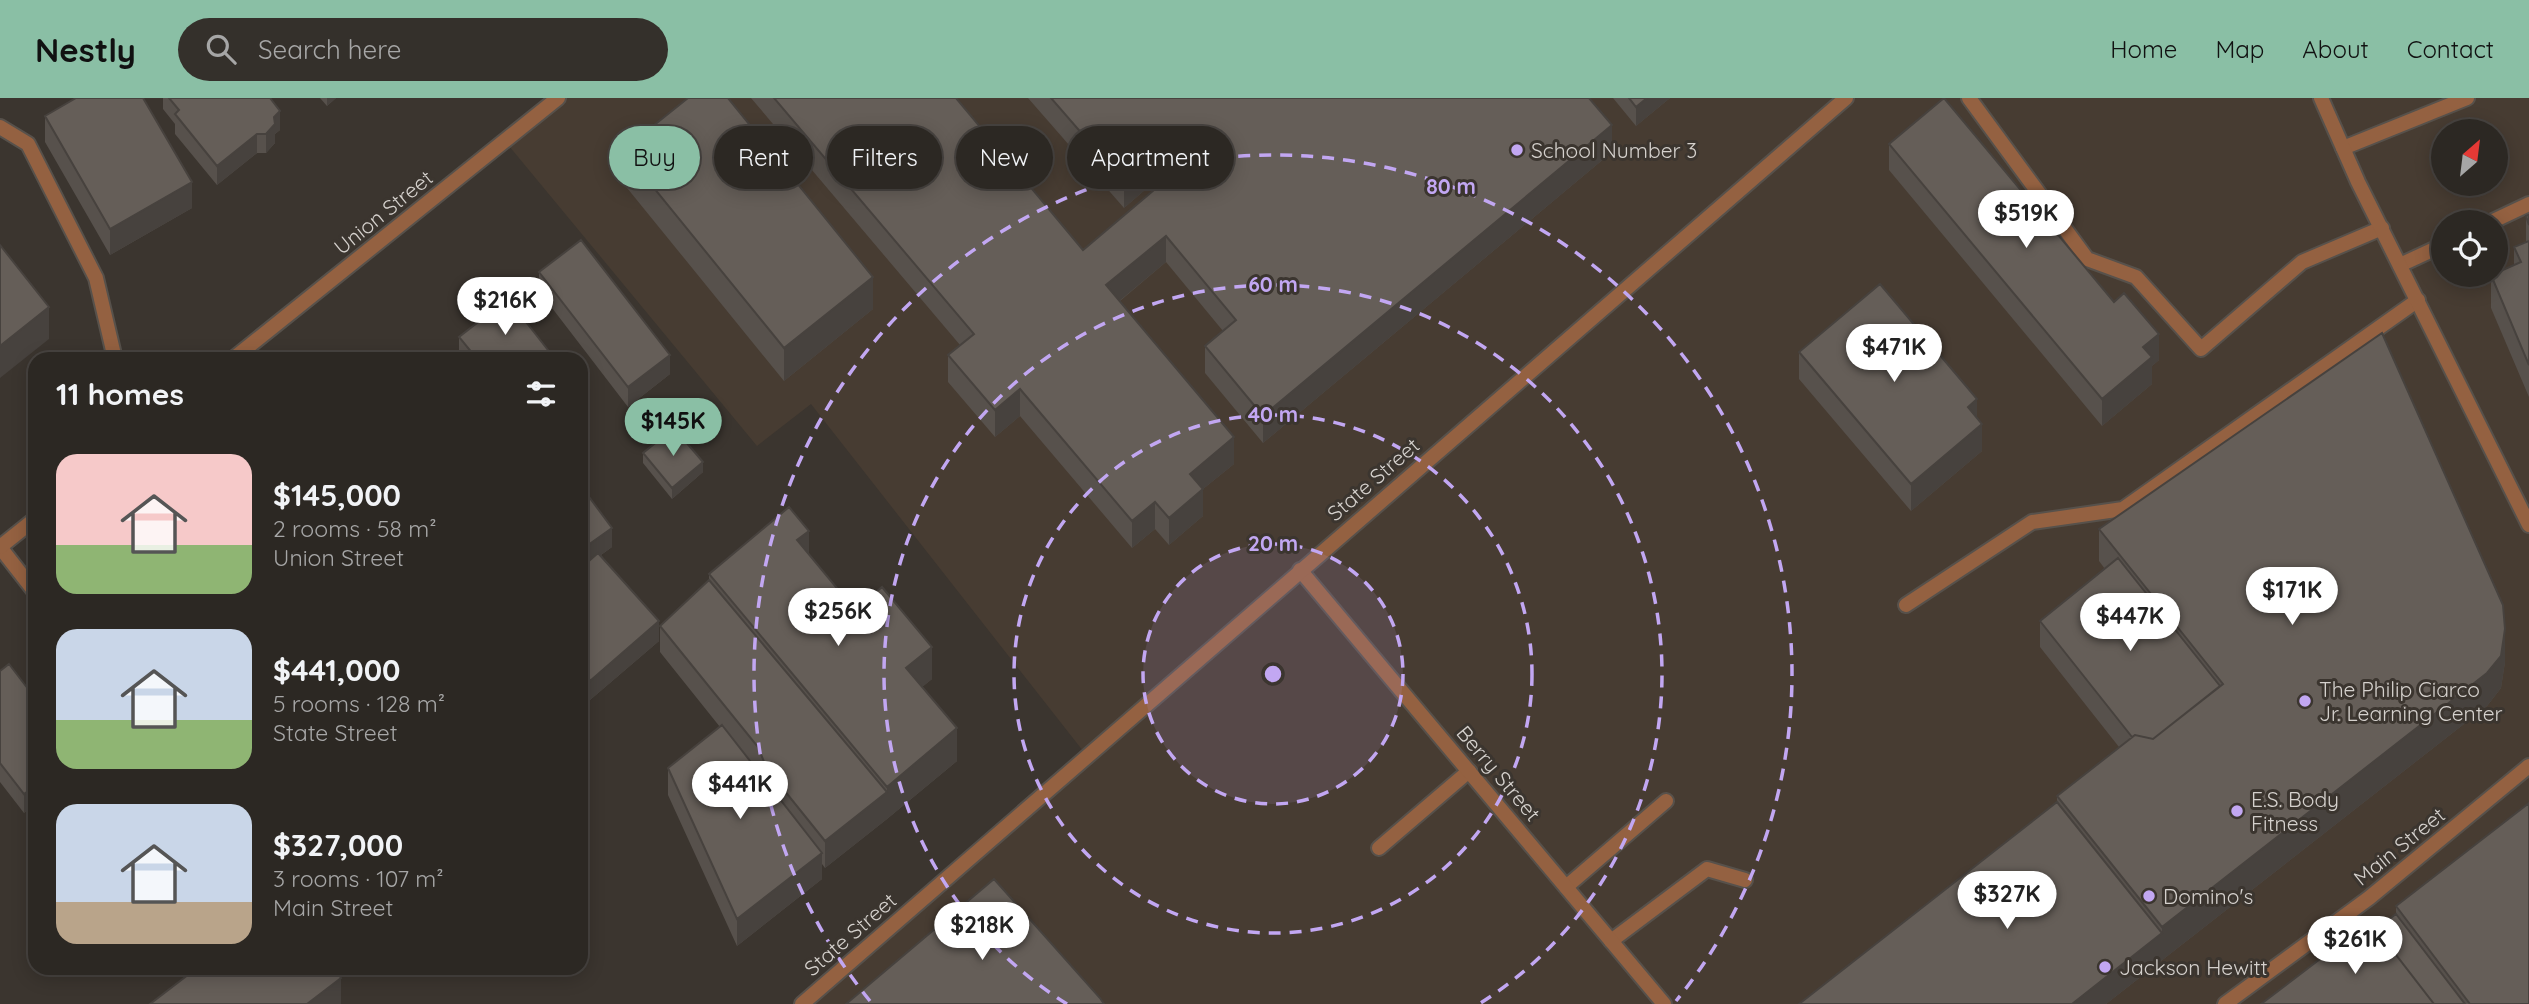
<!DOCTYPE html>
<meta charset="utf-8">
<style>
:root{--surface:#2c2823;--page:#34302b;--text:#f1f3f6;--muted:#a6a6a6;--line:#484441;--accent:#8abfa5}
body{margin:0;font-family:Quicksand,sans-serif;background:var(--page);color:var(--text);height:100vh;display:flex;flex-direction:column;font-size:26px;white-space:nowrap}
*{box-sizing:border-box;margin:0}
p{font-size:23px;color:var(--muted)}
.icon{flex:none;width:38px;height:38px;fill:none;stroke:currentColor;stroke-width:2;stroke-linecap:round;stroke-linejoin:round}
.map{position:relative;flex:1;overflow:hidden}
.sheet{position:absolute;left:28px;top:254px;width:560px;height:623px;display:flex;flex-direction:column;background:var(--surface);border-radius:21px;box-shadow:0 4px 18px #0003,0 0 0 2px var(--line)}
.sheet>*{flex:none}
.guide{position:absolute;left:609px;top:28px;width:665px;height:63px;display:flex;gap:14px}
.needle{width:46px;rotate:28deg}
.buttons{position:absolute;left:2431px;top:21px;display:grid;gap:14px}
.buttons a{display:grid;place-items:center;width:77px;height:77px;border-radius:50%;background:var(--surface);box-shadow:0 4px 18px #0003,0 0 0 2px var(--line);font-size:35px}
.price{position:absolute;translate:-50% -60px;padding:0 16px;border-radius:24px;background:#fff;color:#222;font-size:23px;line-height:46px;filter:drop-shadow(0 2px 4px #0008)}
.price::after{content:'';position:absolute;left:50%;top:42px;width:21px;height:16px;margin-left:-10px;background:inherit;clip-path:polygon(0 0,100% 0,50% 100%)}
.price.current{background:var(--accent);color:#111}
ul{padding:0;list-style:none}
li{display:flex;align-items:center;gap:21px;height:175px;padding:0 28px}
li span{display:grid;place-items:center;flex:none;width:196px;height:140px;border-radius:21px;color:#555}
li>.icon{margin-inline-start:auto}
span .icon{width:84px;height:84px;fill:#fffc;stroke-width:1}
li b{font-size:30px}
h2{display:flex;justify-content:space-between;align-items:center;height:84px;padding:0 28px;font-size:30px}
.pill{padding:0 24px;border-radius:32px;background:var(--surface);box-shadow:0 4px 18px #0003,0 0 0 2px var(--line);font-size:24px;line-height:63px}
.pill.current{background:var(--accent);color:#111}
header{display:flex;align-items:center;gap:42px;box-sizing:border-box;height:98px;padding:0 35px;background:var(--accent);color:#111}
header strong{font-size:33px}
nav{display:flex;gap:38px;margin-inline-start:auto;font-size:24px}
.search{width:490px;height:63px;background:var(--page);display:flex;align-items:center;gap:18px;box-sizing:border-box;padding:0 24px;border-radius:38px;color:var(--muted);font-size:26px}
.map>svg:first-child{display:block}
</style>
<header>
<strong>Nestly</strong>
<div class="search"><svg class="icon" aria-label="search" viewBox="0 0 24 24"><circle cx="10" cy="10" r="6"/><path d="M15 15l6 6"/></svg>Search here</div>
<nav><a>Home</a><a>Map</a><a>About</a><a>Contact</a></nav>
</header>
<div class="map">
<svg width="2529" height="906" viewBox="0 0 2529 906">
<rect width="100%" height="100%" fill="#3b352f"/>
<path fill="#473c32" fill-rule="evenodd" d="M558 0H2529V906H802L1087 658 811 306 757 348 505 43ZM2443 33H2496V86H2443ZM2443 124H2496V177H2443Z"/>
<g fill="none" stroke-linecap="round" stroke-linejoin="round">
<g stroke="#57514b" stroke-width="18">
<path id="service" d="M1969 0 2087 161 2136 179 2201 251 2302 164 2382 130
M0 29 28 46 96 180 115 261
M2343 50 2467 0
M2491 124 2529 106
M2400 167 2443 147
M0 449 35 494
M1906 507 2032 424 2123 411 2418 202
M1379 750 1469 673
M1566 789 1666 703
M1611 843 1707 771 1745 782"/>
</g>
<g stroke="#57514b" stroke-width="18">
<path id="minor" d="M233 261 558 0
M0 449 35 421
M1300 472 1664 906"/>
</g>
<g stroke="#57514b" stroke-width="18">
<path id="tertiary" d="M2321 0 2358 84 2529 427
M802 906 1846 0
M2225 906 2369 800 2529 668"/>
</g>
<use href="#service" stroke="#946141" stroke-width="14"/>
<use href="#minor" stroke="#946141" stroke-width="14"/>
<use href="#tertiary" stroke="#946141" stroke-width="14"/>
</g>
<path fill="#57514c" d="M163 0H270L280 32 275 36V45L266 55H257L217 87 175 36V26L163 11Z
M320 0H336L327 8Z
M751 0H956L1083 152 1172 77 1168 72 1124 110 1028 0H1589L1612 54 1263 345 1205 275V248L1223 233 1166 164 1120 203 1234 366 1203 391V418L1169 447 1155 431 1132 450 1020 318 995 339 948 284V257L960 247Z
M1613 0H1670L1636 28Z
M45 18 192 110 110 157 45 44Z
M1889 46 2159 262 2152 268V286L2102 328 1889 72Z
M623 52 873 211 784 283 623 85Z
M2529 117V299L2491 210V177L2514 167V149L2526 144V118Z
M539 174 670 276 628 309 539 193Z
M459 239 555 261H462L459 258Z
M1799 254 1977 320 1982 353 1911 413 1799 281Z
M643 355 703 374 672 401 643 365Z
M581 388 612 449 601 457 659 543 590 602 581 581Z
M2099 431 2505 564 2501 590 2487 608 2106 906 2057 704V698L2119 649 2040 549V523L2105 471 2099 463Z
M809 457 855 512 932 581 922 589 957 663 887 721 825 770 822 766V781L737 848 668 697V670L720 629 660 554V528L709 482V476Z
M0 573 35 600V707L24 715 0 684Z
M2396 808 2529 906H2261L2376 831 2396 816Z
M185 870H333L341 906 190 875Z"/>
<path fill="#47423e" d="M327 0H336L327 8Z
M1647 0H1670L1636 28V9Z
M280 13V32L275 36V45L266 55V36L274 19Z
M1612 27V54L1263 345V318Z
M257 36V55L217 87V68Z
M1168 45V72L1124 110V84Z
M192 84V110L110 157V131Z
M1166 138V164L1106 214V187Z
M873 179V211L784 283V250Z
M49 209V241L0 280V248Z
M2159 236V262L2152 268V286L2102 328V301L2143 249Z
M670 257V276L628 309V289Z
M1020 291V318L995 339V312Z
M1977 301V328L1968 309Z
M1982 326V353L1911 413V386Z
M1234 339V366L1203 391V418L1169 447V420L1190 376Z
M703 364V374L672 401V390Z
M1155 404V431L1132 450V423Z
M612 430V449L581 471V452Z
M809 433V465L797 442Z
M659 523V543L590 602V583Z
M2505 531V564L2501 590 2487 608 2106 906H2072L2162 835V829Z
M932 549V581L906 602V570Z
M957 630V663L887 721 825 770V743L887 694V689Z
M35 688V707L24 715V696Z
M822 755V781L737 848V821Z
M341 880V906H307Z"/>
<path fill="#655e58" stroke="#47423e" stroke-width="2" d="M76 0H143L192 84 110 131 45 18Z
M169 0H270L280 13 274 19 275 26 266 36H257L217 68 175 16 179 12Z
M688 0H728L873 179 784 250 623 52Z
M774 0H956L1083 152 1186 65 1168 45 1124 84 1051 0H1589L1612 27 1263 318 1205 248 1236 222 1166 138 1106 187 1234 339 1190 376 1203 391 1169 420 1155 404 1132 423 1020 291 995 312 948 257 974 236Z
M1629 0H1647L1636 9Z
M1944 0 2114 204 2124 195 2159 236 2143 249 2152 259 2102 301 1889 46Z
M2529 117V127L2526 118Z
M581 142 670 257 628 289 539 174Z
M2529 143V267L2491 177H2496V175L2521 164 2514 149Z
M0 147 49 209 0 248Z
M1880 186 1977 301 1968 309 1982 326 1911 386 1799 254Z
M508 201 555 261H477L459 239Z
M2382 235 2503 507 2505 531 2501 558 2487 575 2162 829 2057 698 2135 637 2153 641 2223 586 2099 431Z
M674 330 703 364 672 390 643 355Z
M581 388 612 430 581 452Z
M789 409 809 433 797 442 855 512 882 489 932 549 906 570 957 630 887 689 709 476Z
M598 455 659 523 590 583 581 562V470Z
M2118 460 2220 588 2153 641 2135 637 2132 639 2040 523Z
M709 482 887 694 825 743 767 671 758 649 660 528Z
M9 566 35 600V688L24 696 0 665V573Z
M722 627 822 755 737 821 668 670Z
M2057 704 2162 835 2072 906H1799Z
M2529 705V906H2470L2396 808Z
M994 781 1100 900 1104 906H846Z
M2396 816 2465 906H2434L2376 831Z
M2370 823 2434 906H2261Z
M197 870H333L341 880 307 906H150Z"/>
<circle cx="1273" cy="576" r="130" fill="#c2a7f2" fill-opacity=".12"/>
<g fill="none" stroke="#c2a7f2" stroke-width="3.5" stroke-dasharray="12 9">
<circle cx="1273" cy="576" r="130"/>
<circle cx="1273" cy="576" r="259"/>
<path d="M1067 906A389 389 0 1 1 1479 906"/>
<path d="M870 903A519 519 0 1 1 1676 903"/>
</g>
<g fill="#c2a7f2" stroke="#3b352f" stroke-width="2.5">
<circle cx="1517" cy="52" r="7"/>
<circle cx="2305" cy="603" r="7"/>
<circle cx="2237" cy="713" r="7"/>
<circle cx="2149" cy="798" r="7"/>
<circle cx="2105" cy="869" r="7"/>
</g>
<g text-anchor="middle" dominant-baseline="central" stroke-width="6" stroke-linejoin="round" paint-order="stroke">
<g font-size="21" fill="#d5d1cd" stroke="#3b352f" text-anchor="start">
<text x="1531" y="52">School Number 3</text>
<text x="2319" y="591">The Philip Ciarco<tspan x="2319" dy="24">Jr. Learning Center</tspan></text>
<text x="2251" y="701">E.S. Body<tspan x="2251" dy="24">Fitness</tspan></text>
<text x="2163" y="798">Domino's</text>
<text x="2119" y="869">Jackson Hewitt</text>
</g>
<g font-size="21" fill="#d5d1cd" stroke="#3b352f">
<text transform="translate(383 114) rotate(-39)">Union Street</text>
<text transform="translate(1373 381) rotate(-41)">State Street</text>
<text transform="translate(1499 675) rotate(50)">Berry Street</text>
<text transform="translate(2399 748) rotate(-39)">Main Street</text>
<text transform="translate(850 836) rotate(-41)">State Street</text>
</g>
</g>
<circle cx="1273" cy="576" r="10" fill="#c2a7f2" stroke="#3b352f" stroke-width="3.5"/>
<g font-size="21" text-anchor="middle" font-weight="bold" fill="#c2a7f2" stroke="#3b352f" stroke-width="6" stroke-linejoin="round" paint-order="stroke">
<text x="1451" y="96">80 m</text>
<text x="1273" y="194">60 m</text>
<text x="1273" y="324">40 m</text>
<text x="1273" y="453">20 m</text>
</g>
</svg>
<div class="buttons">
<a><svg class="needle" viewBox="-14 -14 28 28"><path d="M0-13l5 13h-10z" fill="#e53935"/><path d="M0 13l5-13h-10z" fill="#a6a6a6"/></svg></a>
<a><svg class="icon" aria-label="locate" viewBox="0 0 24 24"><circle cx="12" cy="12" r="6"/><path d="M12 2v4M12 18v4M2 12h4M18 12h4"/></svg></a>
</div>
<b class="price" style="left:2026px;top:152px">$519K</b>
<b class="price" style="left:505px;top:239px">$216K</b>
<b class="price" style="left:1894px;top:286px">$471K</b>
<b class="price current" style="left:673px;top:360px">$145K</b>
<b class="price" style="left:2292px;top:529px">$171K</b>
<b class="price" style="left:838px;top:550px">$256K</b>
<b class="price" style="left:2130px;top:555px">$447K</b>
<b class="price" style="left:740px;top:723px">$441K</b>
<b class="price" style="left:2007px;top:833px">$327K</b>
<b class="price" style="left:982px;top:864px">$218K</b>
<b class="price" style="left:2355px;top:878px">$261K</b>
<div class="guide">
<a class="pill current">Buy</a>
<a class="pill">Rent</a>
<a class="pill">Filters</a>
<a class="pill">New</a>
<a class="pill">Apartment</a>
</div>
<section class="sheet">
<h2>11 homes<svg class="icon" aria-label="filters" viewBox="0 0 24 24"><path d="M4 7h16M4 17h16"/><circle cx="9" cy="7" r="2"/><circle cx="15" cy="17" r="2"/></svg></h2>
<ul>
<li><span style="background:linear-gradient(#f6c9c9 65%,#8fb573 0)"><svg class="icon" aria-label="home" viewBox="0 0 24 24"><path d="M3 11l9-7 9 7M6 9v11h12V9"/></svg></span><div><b>$145,000</b><p>2 rooms · 58 m²</p><p>Union Street</p></div></li>
<li><span style="background:linear-gradient(#c9d6e8 65%,#8fb573 0)"><svg class="icon" aria-label="home" viewBox="0 0 24 24"><path d="M3 11l9-7 9 7M6 9v11h12V9"/></svg></span><div><b>$441,000</b><p>5 rooms · 128 m²</p><p>State Street</p></div></li>
<li><span style="background:linear-gradient(#c9d6e8 70%,#b9a48a 0)"><svg class="icon" aria-label="home" viewBox="0 0 24 24"><path d="M3 11l9-7 9 7M6 9v11h12V9"/></svg></span><div><b>$327,000</b><p>3 rooms · 107 m²</p><p>Main Street</p></div></li>
</ul>
</section>
</div>
